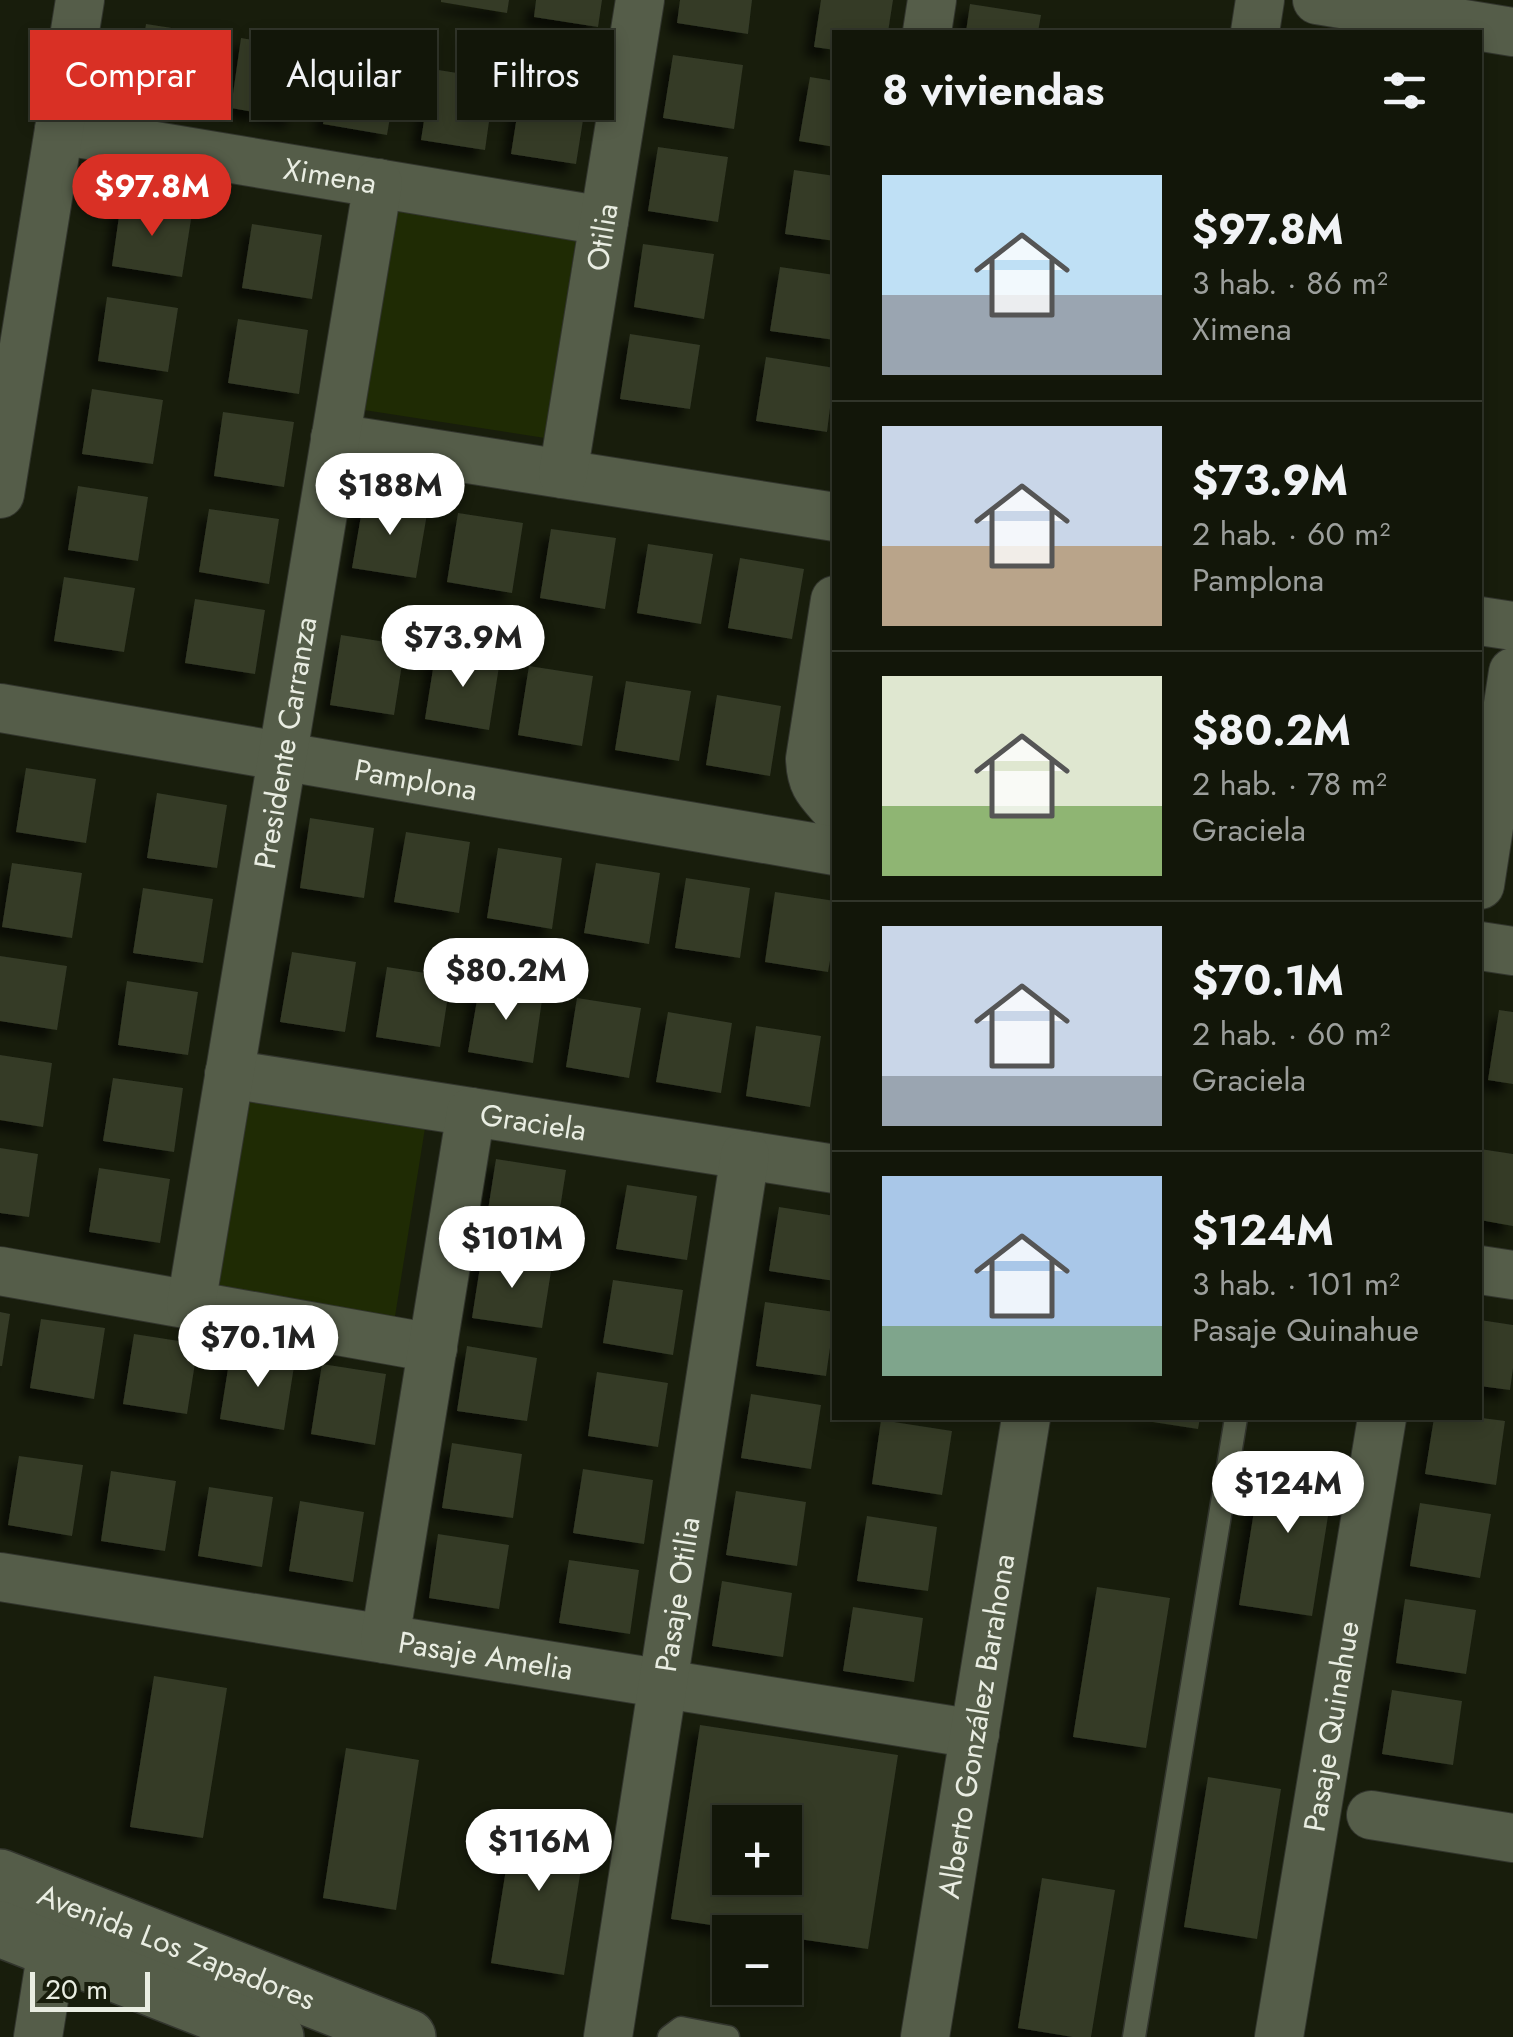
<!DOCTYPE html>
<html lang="es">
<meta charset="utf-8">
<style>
:root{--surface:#121609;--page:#1f2317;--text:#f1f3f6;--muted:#9c9f9c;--line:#31352a;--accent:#d93025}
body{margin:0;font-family:Jost,sans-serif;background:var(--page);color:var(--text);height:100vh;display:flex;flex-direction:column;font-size:38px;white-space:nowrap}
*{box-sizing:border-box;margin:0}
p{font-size:32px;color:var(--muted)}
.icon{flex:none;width:55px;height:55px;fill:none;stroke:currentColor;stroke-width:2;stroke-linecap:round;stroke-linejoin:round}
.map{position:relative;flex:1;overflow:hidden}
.panel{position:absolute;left:832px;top:30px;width:650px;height:1390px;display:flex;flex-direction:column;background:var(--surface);border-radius:0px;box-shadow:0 5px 15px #0003,0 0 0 2px var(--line)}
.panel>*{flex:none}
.top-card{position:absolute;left:30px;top:30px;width:652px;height:90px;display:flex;gap:20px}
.buttons{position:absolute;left:712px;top:1805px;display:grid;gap:20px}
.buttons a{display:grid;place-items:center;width:90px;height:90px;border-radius:0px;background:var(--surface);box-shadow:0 5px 15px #0003,0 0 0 2px var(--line);font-size:50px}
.scale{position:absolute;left:30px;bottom:25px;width:120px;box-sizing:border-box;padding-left:10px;border:5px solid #e9ede2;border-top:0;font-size:28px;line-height:35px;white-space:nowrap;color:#e9ede2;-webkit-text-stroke:8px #181d0c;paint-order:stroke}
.price{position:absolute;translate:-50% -85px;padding:0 22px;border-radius:35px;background:#fff;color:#222;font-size:32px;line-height:65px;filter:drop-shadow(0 2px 5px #0008)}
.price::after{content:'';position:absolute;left:50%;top:60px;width:30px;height:22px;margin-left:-15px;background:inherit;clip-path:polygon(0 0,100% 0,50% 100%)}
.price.current{background:var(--accent);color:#fff}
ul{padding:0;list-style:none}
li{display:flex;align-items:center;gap:30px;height:250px;padding:0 50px}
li+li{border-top:2px solid var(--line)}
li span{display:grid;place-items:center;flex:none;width:280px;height:200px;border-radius:0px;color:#555}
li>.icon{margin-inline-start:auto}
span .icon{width:120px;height:120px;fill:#fffc;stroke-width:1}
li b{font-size:42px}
h2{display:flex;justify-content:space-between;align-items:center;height:120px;padding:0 50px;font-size:42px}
.tag{padding:0 35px;border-radius:0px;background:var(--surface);box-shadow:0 5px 15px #0003,0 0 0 2px var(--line);font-size:35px;line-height:90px}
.tag.current{background:var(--accent);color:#fff}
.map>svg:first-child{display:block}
</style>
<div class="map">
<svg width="1513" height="2037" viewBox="0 0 1513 2037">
<defs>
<filter id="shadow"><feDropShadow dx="-9" dy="9" stdDeviation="5" flood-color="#0009"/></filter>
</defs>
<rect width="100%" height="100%" fill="#181d0c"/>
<path fill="#1f2b04" d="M396 205 577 233 545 438 364 410Z
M239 1098 425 1128 393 1329 207 1300Z"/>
<path fill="#343a28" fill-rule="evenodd" filter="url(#shadow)" d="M441 0H509L507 13 441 2Z
M536 0H602L598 27 534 17Z
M680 0H752L748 34 677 23Z
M821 0H893L888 32H835V50L814 47Z
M970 4 1041 15 1038 32H966Z
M146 24 211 34 200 104 135 94Z
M241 38 306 49 294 119 231 108Z
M334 54 399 64 387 135 323 124Z
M673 55 743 65 734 129 663 118Z
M432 69 495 79 485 150 421 140Z
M810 77 835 81V147L799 141Z
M522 84 587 95 576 164 511 154Z
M658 147 728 157 718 222 648 211Z
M794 170 835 176V241L785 234Z
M121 202 192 213 182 277 112 266Z
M252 224 322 235 312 299 242 288Z
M643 244 714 254 704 319 634 307Z
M780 267 835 275V340L770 331Z
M107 297 178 308 168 372 98 361Z
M238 319 308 330 299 394 228 383Z
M630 334 700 345 690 409 620 399Z
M766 357 835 368 827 432 756 421Z
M92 389 163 400 153 464 82 454Z
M223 412 294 422 284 487 214 476Z
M78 486 148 497 138 561 68 550Z
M364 498 428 508 416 578 352 568Z
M209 509 279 519 269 584 199 572Z
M458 513 523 523 512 593 447 582Z
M551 529 616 538 605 609 540 598Z
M648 544 713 554 701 624 637 613Z
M740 558 804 569 792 639 728 628Z
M64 577 135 588 124 652 54 641Z
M195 599 265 610 255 674 185 663Z
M341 635 405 645 394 715 330 705Z
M436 650 500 660 489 730 425 719Z
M529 666 593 676 582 746 518 735Z
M626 681 691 691 679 761 615 750Z
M717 695 781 706 770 776 706 765Z
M26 768 96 779 86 843 16 832Z
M157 793 227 805 217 868 147 858Z
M310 818 374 828 364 898 300 888Z
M406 832 470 842 459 913 394 902Z
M498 848 562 858 552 929 487 918Z
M12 863 82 873 72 938 2 927Z
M596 863 660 873 649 944 584 933Z
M686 878 750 888 740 958 675 948Z
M143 888 213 899 203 963 133 953Z
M775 892 835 901V932L828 972 765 962Z
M292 952 356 962 345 1032 280 1022Z
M0 956 67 966 57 1030 0 1021Z
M387 967 451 977 440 1047 376 1037Z
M127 981 198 992 188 1055 118 1045Z
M480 983 543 993 533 1063 468 1052Z
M577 998 641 1008 629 1078 566 1067Z
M1499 1010 1513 1012V1084L1488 1080Z
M668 1012 732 1023 721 1093 656 1082Z
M756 1026 821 1036 810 1107 746 1096Z
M0 1055 52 1063 43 1127 0 1120Z
M113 1078 183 1088 174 1152 103 1141Z
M0 1148 38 1154 29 1217 0 1213Z
M1480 1149 1513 1154V1226L1480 1220Z
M496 1159 566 1170 556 1234 486 1223Z
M99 1168 170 1179 160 1243 89 1232Z
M627 1185 697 1196 687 1260 616 1249Z
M779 1207 835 1216V1281L769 1271Z
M482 1254 552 1265 542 1328 472 1318Z
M613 1280 683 1290 673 1355 603 1343Z
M765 1302 835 1312 826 1376 756 1366Z
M0 1312 10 1314 2 1366H0Z
M41 1319 105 1328 94 1399 30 1388Z
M1480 1320 1513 1325V1368L1510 1390 1480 1386Z
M134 1334 198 1344 187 1414 123 1404Z
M467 1346 537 1358 527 1421 457 1411Z
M231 1350 295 1360 284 1430 220 1419Z
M322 1364 386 1374 375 1445 311 1434Z
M597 1372 668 1383 658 1447 588 1436Z
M751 1394 821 1405 811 1469 741 1458Z
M1141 1418H1200L1198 1429 1140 1420Z
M1434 1418H1482L1505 1421 1496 1485 1425 1474Z
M881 1420 952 1431 942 1495 872 1484Z
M452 1443 522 1454 513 1518 442 1508Z
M1263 1455 1336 1466 1312 1616 1239 1605Z
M19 1456 83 1465 72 1536 8 1525Z
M583 1469 653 1480 644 1544 573 1533Z
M111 1471 176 1481 165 1551 101 1541Z
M209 1487 273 1497 262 1567 198 1556Z
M736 1491 806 1502 797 1566 726 1555Z
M300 1501 364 1512 353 1582 289 1571Z
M1420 1503 1491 1514 1480 1578 1410 1566Z
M867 1516 937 1527 928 1591 857 1581Z
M438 1534 509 1545 499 1609 429 1598Z
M569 1560 639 1570 630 1634 559 1623Z
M722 1581 792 1593 783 1657 712 1646Z
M1097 1587 1170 1598 1146 1748 1073 1737Z
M1405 1599 1476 1610 1466 1674 1396 1663Z
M853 1607 923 1618 914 1682 843 1671Z
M154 1676 227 1688 203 1838 130 1827Z
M1392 1690 1462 1701 1453 1765 1382 1754Z
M700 1725 898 1755 868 1949 785 1937V1932H758L671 1919ZM730 1822H785V1878H730Z
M346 1748 419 1760 396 1910 323 1898Z
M1208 1777 1281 1789 1257 1939 1184 1927Z
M515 1813 588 1825 564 1975 491 1963Z
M1042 1878 1115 1890 1091 2037H1073L1018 2028Z"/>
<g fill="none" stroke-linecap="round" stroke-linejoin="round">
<g stroke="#32352d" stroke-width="25">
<path id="lane" d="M669 2037 681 2028 728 2037
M1134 2037 1236 1418"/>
</g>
<g stroke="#32352d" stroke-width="50">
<g id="street">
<path d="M1317 0 1513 32"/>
<path d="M927 32 932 0"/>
<path d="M1255 32 1260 0"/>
<path id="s1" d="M59 130 604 221"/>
<path d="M335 438 835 517"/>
<path id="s2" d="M563 474 640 0"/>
<path d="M0 494 80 0"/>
<path d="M835 600 810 759C811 785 819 791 835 809"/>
<path d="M1480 621 1513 626"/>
<path id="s3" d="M0 708 835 851"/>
<path d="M1480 885 1513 672"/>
<path d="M1480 946 1513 951"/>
<path id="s4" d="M229 1074 835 1169"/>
<path d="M1480 1270 1513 1275"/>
<path d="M0 1271 433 1348"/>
<path id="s5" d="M191 1305 378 183"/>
<path id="s6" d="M0 1577 975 1734"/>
<path d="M385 1639 471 1112"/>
<path d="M1371 1815 1513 1838"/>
<path d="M38 2037 52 1949"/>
<path id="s7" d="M608 2037 745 1155"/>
<path id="s8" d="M925 2037 1026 1418"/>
<path id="s9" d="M1279 2037 1382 1418"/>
</g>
</g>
<g stroke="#32352d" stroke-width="58">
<g id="secondary">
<path id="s10" d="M0 1877 408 2037"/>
<path d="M0 1929 276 2037"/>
</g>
</g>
<use href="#lane" stroke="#555d49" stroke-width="22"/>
<use href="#street" stroke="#555d49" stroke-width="48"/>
<use href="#secondary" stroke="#555d49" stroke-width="55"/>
</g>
<g text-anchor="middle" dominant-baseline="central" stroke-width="9" stroke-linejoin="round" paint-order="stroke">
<g font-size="30" fill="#e9ede2" stroke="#181d0c">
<text stroke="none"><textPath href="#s1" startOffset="275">Ximena</textPath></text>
<text stroke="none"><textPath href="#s2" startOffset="240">Otilia</textPath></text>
<text stroke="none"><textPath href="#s5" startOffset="570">Presidente Carranza</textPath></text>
<text stroke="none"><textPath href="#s3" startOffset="422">Pamplona</textPath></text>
<text stroke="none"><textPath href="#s4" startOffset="308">Graciela</textPath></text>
<text stroke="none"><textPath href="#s7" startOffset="448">Pasaje Otilia</textPath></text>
<text stroke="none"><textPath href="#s6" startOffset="492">Pasaje Amelia</textPath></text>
<text stroke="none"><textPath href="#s8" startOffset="315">Alberto González Barahona</textPath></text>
<text stroke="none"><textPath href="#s9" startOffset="315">Pasaje Quinahue</textPath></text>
<text stroke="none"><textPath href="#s10" startOffset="190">Avenida Los Zapadores</textPath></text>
</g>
</g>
</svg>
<div class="buttons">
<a>+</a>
<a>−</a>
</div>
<div class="scale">20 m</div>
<b class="price current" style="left:152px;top:239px">$97.8M</b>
<b class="price" style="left:390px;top:538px">$188M</b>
<b class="price" style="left:463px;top:690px">$73.9M</b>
<b class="price" style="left:506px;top:1023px">$80.2M</b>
<b class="price" style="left:512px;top:1291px">$101M</b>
<b class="price" style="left:258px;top:1390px">$70.1M</b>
<b class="price" style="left:1288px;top:1536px">$124M</b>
<b class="price" style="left:539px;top:1894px">$116M</b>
<div class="top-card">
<a class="tag current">Comprar</a>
<a class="tag">Alquilar</a>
<a class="tag">Filtros</a>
</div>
<section class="panel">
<h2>8 viviendas<svg class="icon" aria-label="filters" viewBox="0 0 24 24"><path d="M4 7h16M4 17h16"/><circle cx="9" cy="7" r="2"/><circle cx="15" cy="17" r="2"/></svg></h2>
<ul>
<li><span style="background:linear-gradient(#bfe0f5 60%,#9aa5b1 0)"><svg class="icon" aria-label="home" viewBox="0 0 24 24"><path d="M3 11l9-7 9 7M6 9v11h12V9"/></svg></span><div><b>$97.8M</b><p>3 hab. · 86 m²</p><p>Ximena</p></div></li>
<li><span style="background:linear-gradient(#c9d6e8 60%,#b9a48a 0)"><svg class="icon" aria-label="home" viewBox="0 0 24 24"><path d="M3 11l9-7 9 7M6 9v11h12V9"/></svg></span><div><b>$73.9M</b><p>2 hab. · 60 m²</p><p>Pamplona</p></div></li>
<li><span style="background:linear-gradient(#dfe7d0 65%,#8fb573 0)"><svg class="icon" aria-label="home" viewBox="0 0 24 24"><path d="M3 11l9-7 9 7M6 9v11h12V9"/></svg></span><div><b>$80.2M</b><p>2 hab. · 78 m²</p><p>Graciela</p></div></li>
<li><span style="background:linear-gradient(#c9d6e8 75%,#9aa5b1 0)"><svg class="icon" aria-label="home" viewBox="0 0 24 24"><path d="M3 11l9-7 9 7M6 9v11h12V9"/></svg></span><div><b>$70.1M</b><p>2 hab. · 60 m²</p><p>Graciela</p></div></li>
<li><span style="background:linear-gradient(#a9c7e8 75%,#7fa58c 0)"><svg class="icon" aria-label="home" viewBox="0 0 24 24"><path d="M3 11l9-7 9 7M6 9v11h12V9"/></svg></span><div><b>$124M</b><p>3 hab. · 101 m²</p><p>Pasaje Quinahue</p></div></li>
</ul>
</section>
</div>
